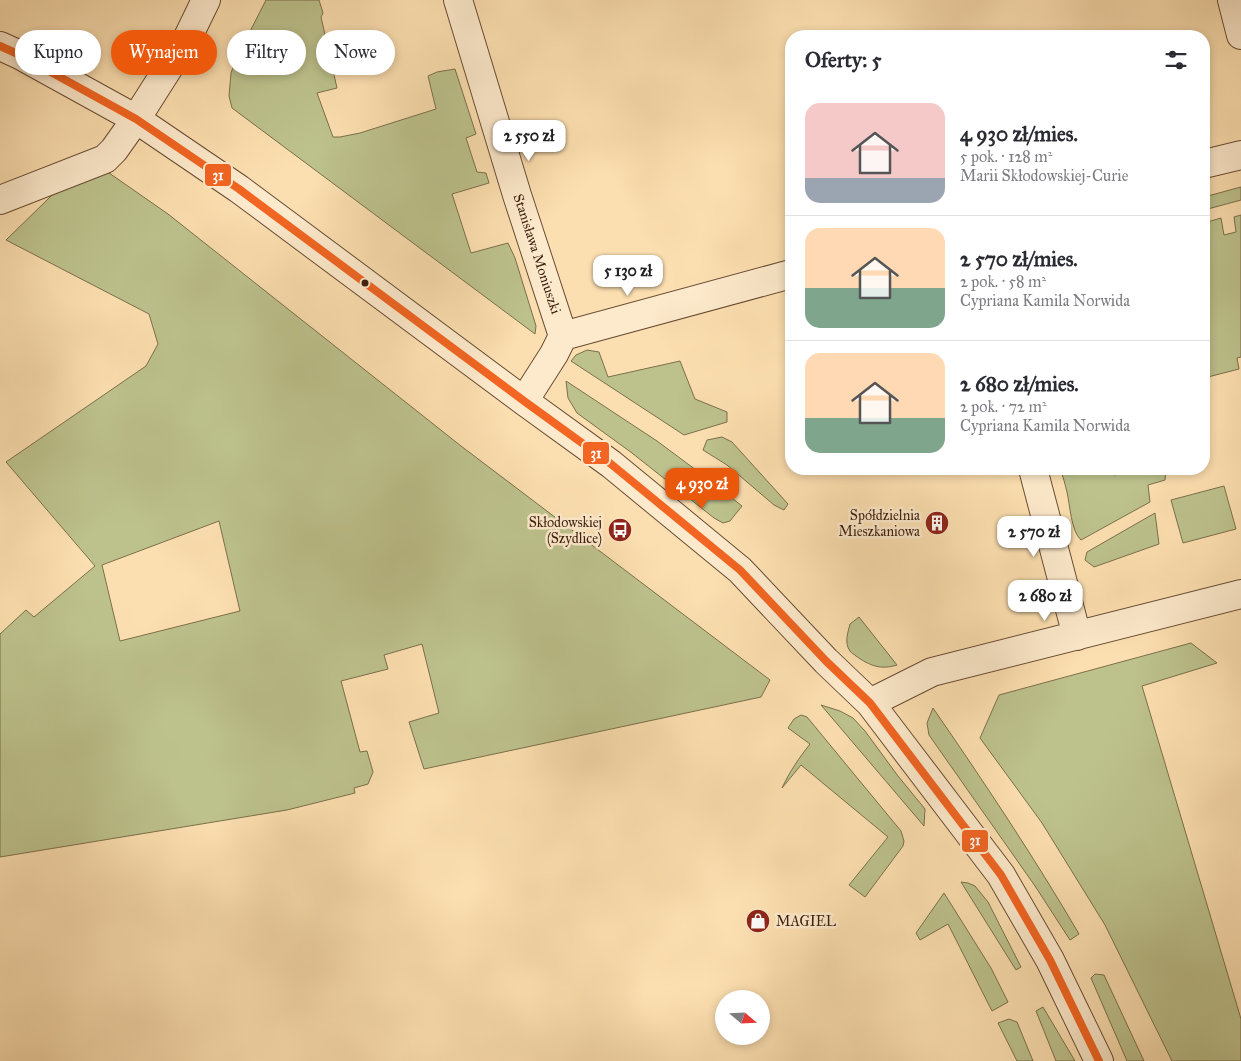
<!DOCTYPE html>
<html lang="pl">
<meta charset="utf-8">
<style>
:root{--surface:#fff;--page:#f7f7f7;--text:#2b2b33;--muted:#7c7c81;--line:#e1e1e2;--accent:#ea580c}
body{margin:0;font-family:"IM FELL Great Primer",serif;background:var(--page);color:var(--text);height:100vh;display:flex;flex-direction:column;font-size:19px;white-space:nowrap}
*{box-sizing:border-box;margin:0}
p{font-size:16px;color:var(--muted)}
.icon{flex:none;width:28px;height:28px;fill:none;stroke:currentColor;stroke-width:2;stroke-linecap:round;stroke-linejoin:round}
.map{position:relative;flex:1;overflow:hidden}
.sheet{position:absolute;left:785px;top:30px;width:425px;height:445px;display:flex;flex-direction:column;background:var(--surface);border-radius:20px;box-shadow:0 2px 8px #0003}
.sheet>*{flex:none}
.guide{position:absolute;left:15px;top:30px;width:475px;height:45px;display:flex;gap:10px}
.needle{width:32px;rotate:109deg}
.tools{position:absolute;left:715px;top:990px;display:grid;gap:10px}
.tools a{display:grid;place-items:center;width:55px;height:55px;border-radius:50%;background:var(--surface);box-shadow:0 2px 8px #0003;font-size:25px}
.price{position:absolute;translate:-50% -42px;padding:0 11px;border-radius:10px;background:#fff;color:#222;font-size:16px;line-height:32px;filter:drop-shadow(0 1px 2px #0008)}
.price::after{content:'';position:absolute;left:50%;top:30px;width:15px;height:11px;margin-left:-8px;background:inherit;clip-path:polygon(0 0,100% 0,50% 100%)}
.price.on{background:var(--accent);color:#fff}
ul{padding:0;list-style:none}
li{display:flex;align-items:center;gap:15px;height:125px;padding:0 20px}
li+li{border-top:1px solid var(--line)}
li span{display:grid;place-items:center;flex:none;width:140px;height:100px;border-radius:15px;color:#555}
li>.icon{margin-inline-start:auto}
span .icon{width:60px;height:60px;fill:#fffc;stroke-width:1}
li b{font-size:21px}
h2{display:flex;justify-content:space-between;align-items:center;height:60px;padding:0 20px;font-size:21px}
.chip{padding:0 18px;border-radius:22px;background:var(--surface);box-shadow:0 2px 8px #0003;font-size:18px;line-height:45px}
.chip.on{background:var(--accent);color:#fff}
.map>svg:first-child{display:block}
</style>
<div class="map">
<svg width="1241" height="1061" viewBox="0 0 1241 1061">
<rect width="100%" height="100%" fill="#fcdfb0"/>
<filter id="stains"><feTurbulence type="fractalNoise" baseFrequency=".004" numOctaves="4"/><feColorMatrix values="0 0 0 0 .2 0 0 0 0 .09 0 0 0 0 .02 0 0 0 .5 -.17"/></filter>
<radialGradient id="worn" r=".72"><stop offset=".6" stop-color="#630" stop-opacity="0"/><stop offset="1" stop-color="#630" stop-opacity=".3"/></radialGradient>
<path fill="#bdc28d" stroke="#7c6f4c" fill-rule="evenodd" d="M266 0H319L323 13 321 17 337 88 317 93 333 137H340L360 133 436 109 428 76 437 72 455 69 476 134 466 138 477 172 486 173 489 183 452 194 471 253 508 243 515 258 536 326 535 334 232 108 229 96 231 73 237 57Z
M89 159 168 214 461 446 770 680 761 697 424 769 409 722 439 713 422 644 384 655 388 669 341 681 360 752 367 751 373 772 368 784 354 788 355 793 287 810 0 857V634L26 610 34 617 95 566 6 462 146 366 158 344 149 314 6 240ZM219 521 240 611 120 641 102 565Z
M1241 187V200L1204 210V197Z
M1241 215V357L1237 358 1239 369 1204 378V223L1221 218 1224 235 1236 232 1234 217Z
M587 350 599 352 608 377 680 361 695 399 727 412V422L684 435 571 361 576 355Z
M566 381 657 441 700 473 742 506 730 521 723 523 714 518 632 453 577 413 568 398Z
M722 437 732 442 788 504 784 510 774 505 727 465 703 450 707 440Z
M1060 469H1112L1114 475 1138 469H1166L1165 480 1148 485 1150 502 1081 540C1071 531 1070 505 1067 492 1065 484 1063 476 1060 469Z
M1224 486 1236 529 1183 543 1171 500Z
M1155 513 1159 544 1094 567 1085 560 1087 552Z
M859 617 897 665C881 670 870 666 856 656 854 654 851 653 850 651 844 643 848 632 850 624Z
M1191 643 1217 663 1142 686 1241 1019V1061H1172L1105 925 1042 823 980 738 999 695Z
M821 705 840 711 853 718 865 731 898 776 925 809 924 826Z
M933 708C984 782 1034 857 1079 934L1070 940 1035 886 929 735 927 723Z
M801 715 807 717 901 831 904 841 903 846 865 897 849 885 888 837 801 765 782 788C790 771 799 758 810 744L788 728 794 719Z
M961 882 968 883 975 886 988 902 1021 967 1016 970Z
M944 893 991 968 1008 1002 992 1011 948 924 920 940 916 933Z
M1095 974 1104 975 1144 1061H1127L1091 978Z
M1043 1007 1075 1061H1056L1036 1011Z
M1009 1019 1017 1022 1033 1061H1017L998 1023Z"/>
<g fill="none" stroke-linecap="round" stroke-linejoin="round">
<g stroke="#6a4d34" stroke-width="30">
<path id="minor" d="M458 0 517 195 563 336
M1232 0 1241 35
M0 46 20 55 136 119 239 189 524 401 611 464 740 570 826 661 870 703 1001 875 1050 960 1099 1061
M1204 164 1241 155
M0 200 105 159 114 150 136 119 188 37 206 0
M524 401 554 354 563 336 791 274
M1033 469 1077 636
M870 703 932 672 1241 594"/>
</g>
<use href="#minor" stroke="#fdeacc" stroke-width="28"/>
<g stroke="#fdeacc" stroke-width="11">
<path id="bus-1" d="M0 46 20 55 136 119 239 189 524 401 611 464 740 570 826 661 870 703 1001 875 1050 960 1099 1061"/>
</g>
<use href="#bus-1" stroke="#f26522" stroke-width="8"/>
</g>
<defs>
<g id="building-disc" transform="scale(1.25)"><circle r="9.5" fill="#8f2418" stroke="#fdeacc"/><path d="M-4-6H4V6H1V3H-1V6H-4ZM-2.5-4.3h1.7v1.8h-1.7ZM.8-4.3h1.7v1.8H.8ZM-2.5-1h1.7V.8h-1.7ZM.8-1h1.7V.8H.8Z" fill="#fff"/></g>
<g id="bus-disc" transform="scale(1.25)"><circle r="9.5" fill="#8f2418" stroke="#fdeacc"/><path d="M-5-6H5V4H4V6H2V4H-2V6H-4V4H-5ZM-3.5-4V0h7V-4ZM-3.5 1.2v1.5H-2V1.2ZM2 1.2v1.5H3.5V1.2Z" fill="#fff"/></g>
<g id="shop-disc" transform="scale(1.25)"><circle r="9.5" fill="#8f2418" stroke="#fdeacc"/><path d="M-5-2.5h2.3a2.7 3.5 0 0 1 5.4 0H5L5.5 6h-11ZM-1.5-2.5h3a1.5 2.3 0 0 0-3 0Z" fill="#fff"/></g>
</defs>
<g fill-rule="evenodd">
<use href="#building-disc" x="937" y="523"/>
<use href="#bus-disc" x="620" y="530"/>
<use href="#shop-disc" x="758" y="921"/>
</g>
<circle fill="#3a1c0b" stroke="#fdeacc" stroke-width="2" cx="365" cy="283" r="4.5"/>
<g text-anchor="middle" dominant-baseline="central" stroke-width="5" stroke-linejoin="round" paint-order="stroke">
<g font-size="14" fill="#3a1c0b" stroke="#fdeacc">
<text transform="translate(537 254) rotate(72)">Stanisława Moniuszki</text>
</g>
<g font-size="14" fill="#3a1c0b" stroke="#fdeacc" text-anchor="end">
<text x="920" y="515">Spółdzielnia<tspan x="920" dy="16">Mieszkaniowa</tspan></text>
<text x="602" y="522">Skłodowskiej<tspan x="602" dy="16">(Szydlice)</tspan></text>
<text x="776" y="921" text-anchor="start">MAGIEL</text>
</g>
</g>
<g stroke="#fdeacc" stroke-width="2">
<rect x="204" y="163" width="28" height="24" rx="5" fill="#f26522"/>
<rect x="582" y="441" width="28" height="24" rx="5" fill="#f26522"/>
<rect x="961" y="829" width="28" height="24" rx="5" fill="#f26522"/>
</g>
<g font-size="14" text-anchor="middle" font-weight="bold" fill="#fff">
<text x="218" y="180">31</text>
<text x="596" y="458">31</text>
<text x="975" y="845">31</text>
</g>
<rect width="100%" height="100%" filter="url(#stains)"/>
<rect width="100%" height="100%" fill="url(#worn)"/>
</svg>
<div class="tools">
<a><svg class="needle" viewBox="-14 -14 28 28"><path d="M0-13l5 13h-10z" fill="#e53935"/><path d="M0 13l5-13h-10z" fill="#7c7c81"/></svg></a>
</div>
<b class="price" style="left:529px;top:162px">2 550 zł</b>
<b class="price" style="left:628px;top:297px">5 130 zł</b>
<b class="price on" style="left:702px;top:510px">4 930 zł</b>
<b class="price" style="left:1034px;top:558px">2 570 zł</b>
<b class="price" style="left:1045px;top:622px">2 680 zł</b>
<div class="guide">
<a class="chip">Kupno</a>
<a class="chip on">Wynajem</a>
<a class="chip">Filtry</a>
<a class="chip">Nowe</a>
</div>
<section class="sheet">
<h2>Oferty: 5<svg class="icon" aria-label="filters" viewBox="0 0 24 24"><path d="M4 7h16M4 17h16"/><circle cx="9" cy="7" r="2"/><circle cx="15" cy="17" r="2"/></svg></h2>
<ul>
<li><span style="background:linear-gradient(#f6c9c9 75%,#9aa5b1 0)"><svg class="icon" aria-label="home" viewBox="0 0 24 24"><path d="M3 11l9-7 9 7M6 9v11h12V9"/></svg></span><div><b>4 930 zł/mies.</b><p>5 pok. · 128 m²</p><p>Marii Skłodowskiej-Curie</p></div></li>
<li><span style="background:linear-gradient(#ffd9b3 60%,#7fa58c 0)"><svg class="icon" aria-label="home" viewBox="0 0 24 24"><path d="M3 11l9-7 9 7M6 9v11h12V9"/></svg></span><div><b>2 570 zł/mies.</b><p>2 pok. · 58 m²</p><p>Cypriana Kamila Norwida</p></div></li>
<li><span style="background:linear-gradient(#ffd9b3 65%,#7fa58c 0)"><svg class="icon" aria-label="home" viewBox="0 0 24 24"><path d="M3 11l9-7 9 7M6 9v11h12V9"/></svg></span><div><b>2 680 zł/mies.</b><p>2 pok. · 72 m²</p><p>Cypriana Kamila Norwida</p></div></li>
</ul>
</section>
</div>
